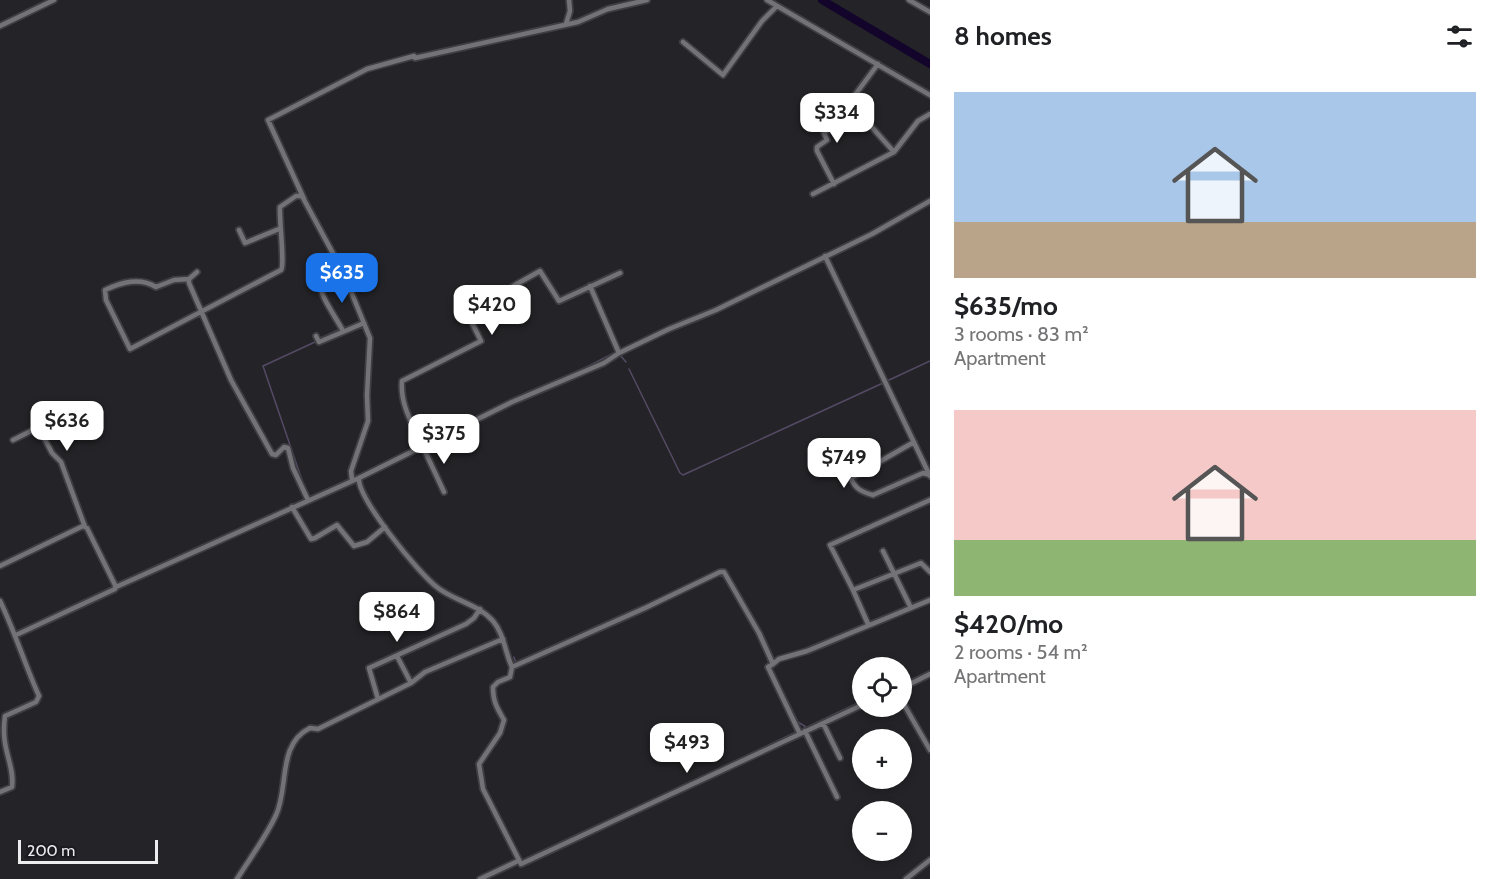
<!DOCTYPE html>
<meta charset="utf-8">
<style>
:root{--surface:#fff;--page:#f2f2f2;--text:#202124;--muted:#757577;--accent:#1a73e8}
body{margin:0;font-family:Cabin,sans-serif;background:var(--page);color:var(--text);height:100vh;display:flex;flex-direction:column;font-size:22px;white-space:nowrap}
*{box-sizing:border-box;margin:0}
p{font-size:20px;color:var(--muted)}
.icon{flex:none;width:33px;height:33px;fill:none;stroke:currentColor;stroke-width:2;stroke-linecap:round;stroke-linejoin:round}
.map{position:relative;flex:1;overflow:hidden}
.panel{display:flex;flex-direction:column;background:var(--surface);width:570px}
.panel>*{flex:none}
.buttons{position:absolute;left:852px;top:657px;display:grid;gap:12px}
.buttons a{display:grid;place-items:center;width:60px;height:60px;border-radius:50%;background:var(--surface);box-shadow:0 3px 9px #0003;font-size:30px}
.scale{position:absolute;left:18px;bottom:15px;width:140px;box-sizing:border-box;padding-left:6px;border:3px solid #ededf0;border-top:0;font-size:16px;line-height:21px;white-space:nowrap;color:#ededf0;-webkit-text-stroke:4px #1b1a1e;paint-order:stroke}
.price{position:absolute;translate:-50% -51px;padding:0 14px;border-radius:12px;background:#fff;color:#222;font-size:20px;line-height:39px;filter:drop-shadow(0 2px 3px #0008)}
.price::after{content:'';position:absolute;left:50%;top:36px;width:18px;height:14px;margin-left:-9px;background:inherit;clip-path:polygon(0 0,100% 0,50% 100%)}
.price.on{background:var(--accent);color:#fff}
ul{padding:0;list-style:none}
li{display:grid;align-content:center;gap:12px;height:318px;padding:0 24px}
li span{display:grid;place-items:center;height:186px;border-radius:0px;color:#555}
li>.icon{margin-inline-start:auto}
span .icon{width:108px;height:108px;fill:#fffc;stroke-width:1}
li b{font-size:26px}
h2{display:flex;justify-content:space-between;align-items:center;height:72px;padding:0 24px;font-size:26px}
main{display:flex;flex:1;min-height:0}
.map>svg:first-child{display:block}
</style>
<main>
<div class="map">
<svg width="930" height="879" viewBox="0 0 930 879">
<rect width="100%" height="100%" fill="#242428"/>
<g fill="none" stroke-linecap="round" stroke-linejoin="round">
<path stroke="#544a65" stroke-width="1.5" d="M321 338 338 330
M620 355 626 362
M629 369 680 473 683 475 883 383
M573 374 612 354
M887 381 930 361
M303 483 263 366 315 342
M719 575 724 577 759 638
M762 645 769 663
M514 657 516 663
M771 667 798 722 806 727
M902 684 930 671
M801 730 862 701
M652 801 796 732
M497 874 520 863"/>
<path stroke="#12042a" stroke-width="8" d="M822 0 930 64"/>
<g stroke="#3f3e42" stroke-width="8">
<path id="minor" d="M767 0 930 95
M909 0 930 12
M566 24 570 11 569 0
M0 26 54 0
M683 42 723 75 762 21 777 6
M846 105 861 115 894 152
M834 184 817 151V147L827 140 824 133 842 120 840 109 852 99 878 64
M813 194 894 152 918 121 930 114
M304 199 268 120 367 69 414 56 415 58 578 22 608 9 647 0
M239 230 245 243 279 229
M825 256 930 476
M197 272 189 279V283L231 380 272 454 276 455 284 447 288 448 293 468 308 500
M189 279 174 280 156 287C140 277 122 282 105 290L106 300 130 349 281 270C285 265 279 219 280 207L296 196H302L343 272 370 338 367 395 368 421 351 471 352 480
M320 283C320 297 336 317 343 331
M590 286 619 353
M316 336 319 342 364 323
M13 440 35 429 40 430 52 453 61 462 85 527
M914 442 851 478C855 489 862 492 873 495L923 473 930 475
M421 444C412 423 400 404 402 381L481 341 471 321 472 315 515 285 540 271 559 301 620 273
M423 447 444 492
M359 478C357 498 419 574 438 588 455 601 478 604 493 621 504 634 505 652 512 667L645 608 720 572H724L759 633 773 664 768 667 800 734
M292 507 311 539 315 538 337 525 354 546 367 542 385 527
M883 551 911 608
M0 566 83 526 87 528 116 587 359 478 512 402 604 363 619 353 669 329 716 310 872 234 930 201
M853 590 830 545 930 500
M0 601C15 632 25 665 39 696L36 702 5 716C0 750 15 764 12 787L0 792
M868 624 853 590 921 563 930 572
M16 635 115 589V586
M397 656 411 683
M773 664 779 659 807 651 930 600
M512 667 510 677 498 682 493 687C493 702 497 708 504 720L500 733 479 764 483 789 521 864 862 705
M902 688 930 674
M378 699 369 668 466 624 474 618 480 609
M902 701 930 750
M823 723 840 758
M805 731 837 797
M237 879C250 858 266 837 276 815 289 788 277 744 310 728L318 729 411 683 425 672 503 639
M480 879 518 861
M906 879 930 860"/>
</g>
<use href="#minor" stroke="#737277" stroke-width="4.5"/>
</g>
</svg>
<div class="buttons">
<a><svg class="icon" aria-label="locate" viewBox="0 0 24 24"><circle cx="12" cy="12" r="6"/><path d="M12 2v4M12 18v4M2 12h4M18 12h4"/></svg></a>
<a>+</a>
<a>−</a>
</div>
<div class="scale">200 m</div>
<b class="price" style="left:837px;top:144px">$334</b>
<b class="price on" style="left:342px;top:304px">$635</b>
<b class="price" style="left:492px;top:336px">$420</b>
<b class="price" style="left:67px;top:452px">$636</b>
<b class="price" style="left:444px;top:465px">$375</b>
<b class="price" style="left:844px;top:489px">$749</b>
<b class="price" style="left:397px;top:643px">$864</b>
<b class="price" style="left:687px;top:774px">$493</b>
</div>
<section class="panel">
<h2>8 homes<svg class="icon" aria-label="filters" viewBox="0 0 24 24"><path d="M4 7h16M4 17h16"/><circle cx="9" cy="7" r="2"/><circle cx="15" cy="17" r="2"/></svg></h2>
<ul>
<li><span style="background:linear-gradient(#a9c7e8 70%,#b9a48a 0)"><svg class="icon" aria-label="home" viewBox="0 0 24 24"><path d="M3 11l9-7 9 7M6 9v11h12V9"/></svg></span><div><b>$635/mo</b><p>3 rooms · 83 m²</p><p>Apartment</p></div></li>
<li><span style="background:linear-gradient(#f6c9c9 70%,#8fb573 0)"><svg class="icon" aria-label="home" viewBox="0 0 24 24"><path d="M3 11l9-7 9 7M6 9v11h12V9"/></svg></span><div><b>$420/mo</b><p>2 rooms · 54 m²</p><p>Apartment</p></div></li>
</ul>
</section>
</main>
